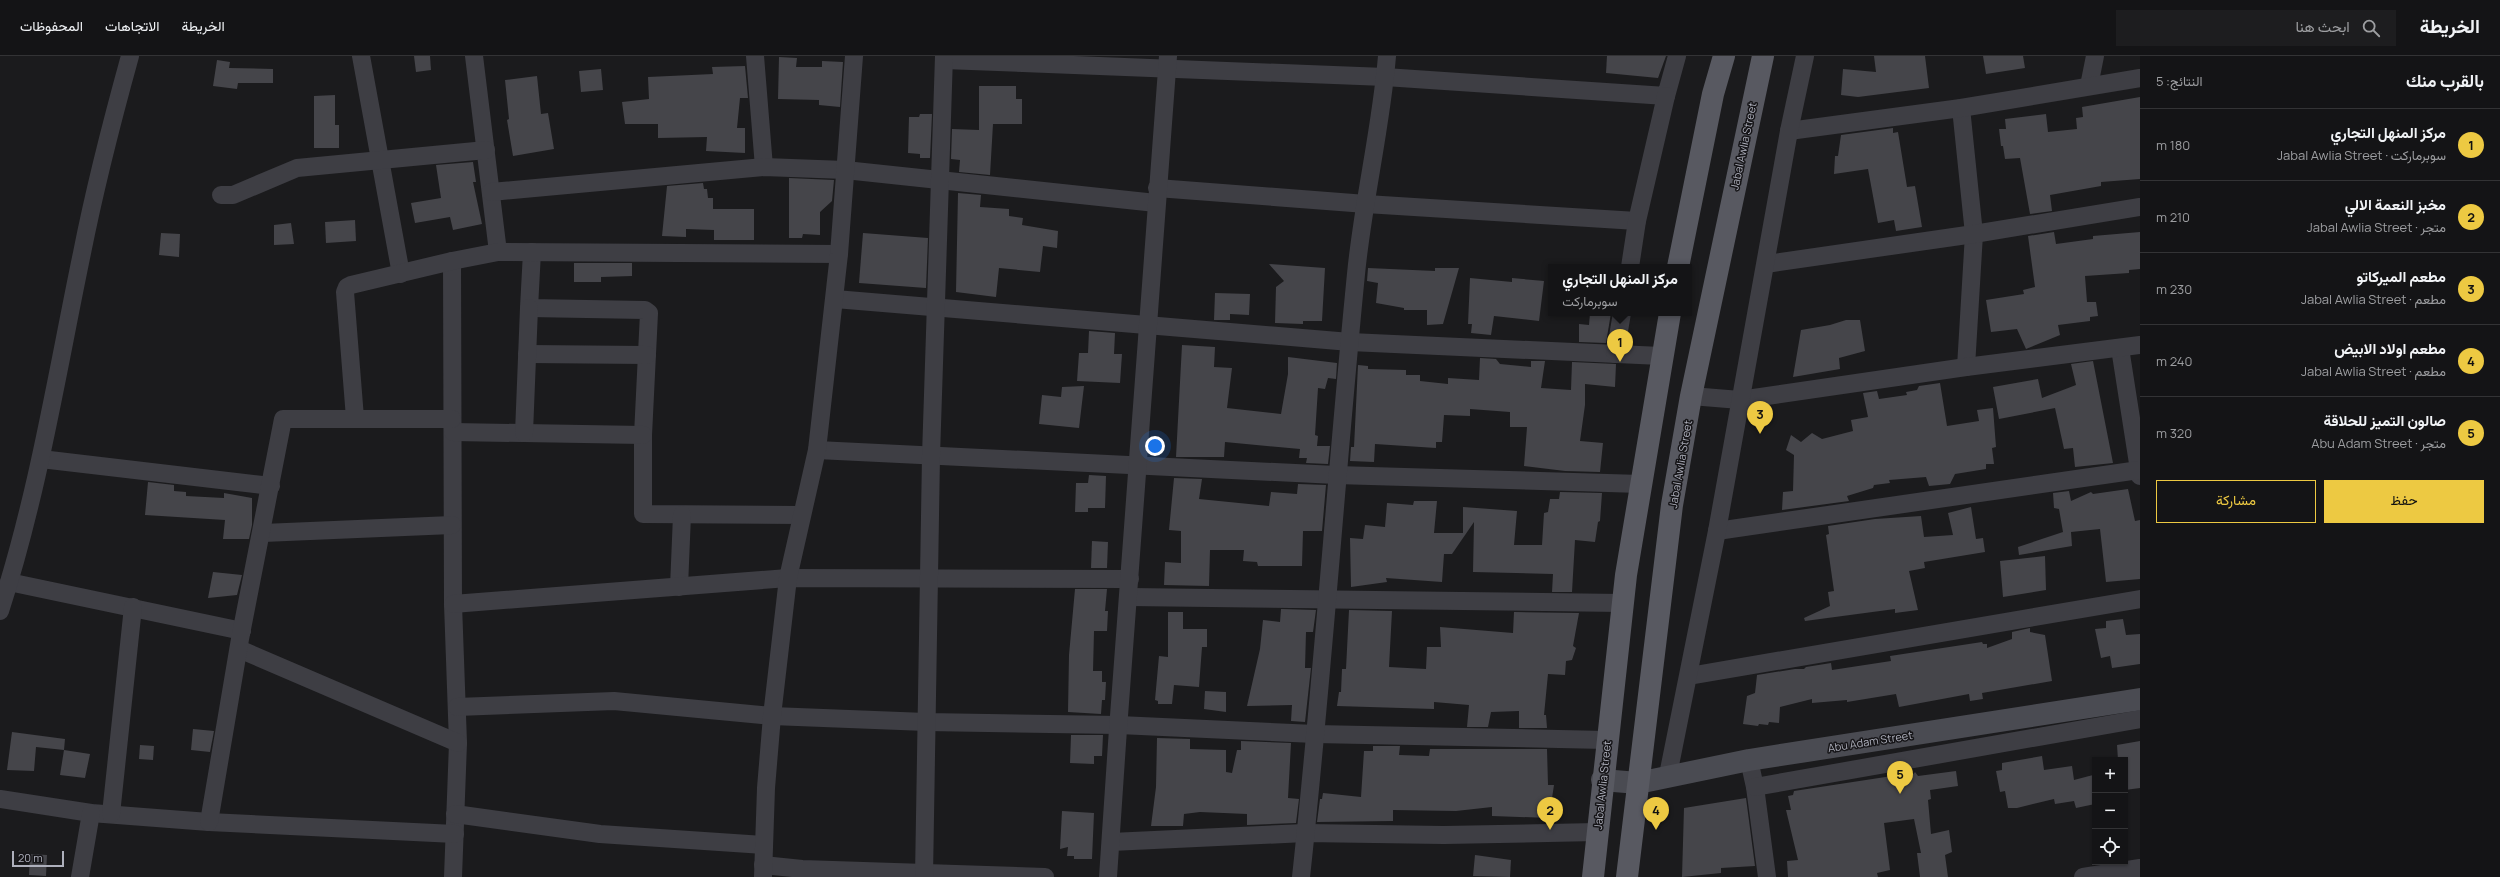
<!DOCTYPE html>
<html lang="ar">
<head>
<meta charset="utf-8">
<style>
	body { margin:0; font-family:Manrope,Vazirmatn,sans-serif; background:#1d1d1f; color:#f1f3f6; direction:rtl }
	.controls { position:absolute; right:12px; bottom:12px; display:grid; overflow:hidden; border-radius:0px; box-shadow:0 1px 3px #0004 }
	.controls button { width:36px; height:36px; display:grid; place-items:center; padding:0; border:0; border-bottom:1px solid #333335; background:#141416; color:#f1f3f6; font:20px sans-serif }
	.scale { position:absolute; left:12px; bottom:10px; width:52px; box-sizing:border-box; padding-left:4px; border:2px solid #aeb0bc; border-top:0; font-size:11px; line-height:14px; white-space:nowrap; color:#aeb0bc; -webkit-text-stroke:3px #161518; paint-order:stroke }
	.you { position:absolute; left:1155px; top:390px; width:14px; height:14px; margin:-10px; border:3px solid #fff; border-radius:50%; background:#1a73e8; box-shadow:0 0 0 6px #1a73e833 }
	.badge { display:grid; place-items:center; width:26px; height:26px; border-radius:50%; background:#edc942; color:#111; font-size:13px; font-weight:700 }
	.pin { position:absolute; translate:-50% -33px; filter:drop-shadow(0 1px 2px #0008) }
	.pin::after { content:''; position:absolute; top:21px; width:14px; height:12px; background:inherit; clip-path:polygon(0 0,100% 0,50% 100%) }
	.popup { position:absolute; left:1548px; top:208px; width:144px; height:52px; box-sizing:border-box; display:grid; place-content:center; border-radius:0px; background:#141416; filter:drop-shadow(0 1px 3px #0005); font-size:13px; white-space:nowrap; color:#9d9ea1 }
	.popup b { font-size:15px; color:#f1f3f6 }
	.popup::after { content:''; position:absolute; left:50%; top:100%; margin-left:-8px; border:8px solid transparent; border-top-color:#141416 }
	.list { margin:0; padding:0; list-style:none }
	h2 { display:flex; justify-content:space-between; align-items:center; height:52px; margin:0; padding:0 16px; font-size:17px }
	h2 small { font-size:13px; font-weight:400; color:#9d9ea1 }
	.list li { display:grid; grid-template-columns:26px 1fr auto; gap:12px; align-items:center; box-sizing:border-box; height:72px; padding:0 16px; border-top:1px solid #333335 }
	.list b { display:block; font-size:15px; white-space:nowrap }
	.list p { margin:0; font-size:13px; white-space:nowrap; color:#9d9ea1 }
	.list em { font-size:13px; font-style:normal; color:#9d9ea1 }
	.actions { display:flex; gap:8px; padding:12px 16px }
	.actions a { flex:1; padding:9px 0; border:1px solid #edc942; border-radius:0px; text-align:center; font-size:14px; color:#edc942 }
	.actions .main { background:#edc942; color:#111 }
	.icon { flex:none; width:22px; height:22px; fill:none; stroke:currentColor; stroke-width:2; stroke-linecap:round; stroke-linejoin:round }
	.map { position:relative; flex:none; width:2140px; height:821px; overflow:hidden; direction:ltr }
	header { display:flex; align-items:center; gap:24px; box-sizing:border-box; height:56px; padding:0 20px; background:#141416; border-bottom:1px solid #333335 }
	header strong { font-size:19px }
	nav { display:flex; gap:22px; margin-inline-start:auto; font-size:14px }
	.search { width:280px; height:36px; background:#1d1d1f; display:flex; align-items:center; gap:10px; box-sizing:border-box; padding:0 14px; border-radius:0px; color:#9d9ea1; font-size:15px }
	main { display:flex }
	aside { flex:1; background:#141416 }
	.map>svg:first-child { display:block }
	.building { fill:#45454a }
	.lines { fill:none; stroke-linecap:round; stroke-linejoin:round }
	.street { stroke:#3e3e44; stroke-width:18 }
	.secondary { stroke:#4a4b52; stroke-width:22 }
	.primary { stroke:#585961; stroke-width:22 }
	.labels { text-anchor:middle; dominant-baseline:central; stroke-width:3; stroke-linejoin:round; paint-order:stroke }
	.street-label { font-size:11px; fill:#aeb0bc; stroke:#161518 }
</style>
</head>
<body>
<header>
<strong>الخريطة</strong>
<div class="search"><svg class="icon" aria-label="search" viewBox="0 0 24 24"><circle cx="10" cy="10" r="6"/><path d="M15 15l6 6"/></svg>ابحث هنا</div>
<nav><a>الخريطة</a><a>الاتجاهات</a><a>المحفوظات</a></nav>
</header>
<main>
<aside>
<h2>بالقرب منك<small>النتائج: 5</small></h2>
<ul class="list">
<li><span class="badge">1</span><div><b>مركز المنهل التجاري</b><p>سوبرماركت · Jabal Awlia Street</p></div><em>180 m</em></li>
<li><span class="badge">2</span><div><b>مخبز النعمة الالي</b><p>متجر · Jabal Awlia Street</p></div><em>210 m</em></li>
<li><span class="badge">3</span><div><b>مطعم الميركاتو</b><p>مطعم · Jabal Awlia Street</p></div><em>230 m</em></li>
<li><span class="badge">4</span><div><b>مطعم اولاد الابيض</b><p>مطعم · Jabal Awlia Street</p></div><em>240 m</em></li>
<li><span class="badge">5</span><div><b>صالون التميز للحلاقة</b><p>متجر · Abu Adam Street</p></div><em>320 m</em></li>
</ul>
<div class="actions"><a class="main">حفظ</a><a>مشاركة</a></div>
</aside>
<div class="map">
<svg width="2140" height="821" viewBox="0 0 2140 821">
	<rect width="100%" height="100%" fill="#1b1b1d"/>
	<g class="building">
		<polygon points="414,0 430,0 431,14 416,16"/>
		<polygon points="1607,0 1666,0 1658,22 1606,17"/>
		<polygon points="1874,0 1925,0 1929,32 1858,41 1841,39 1843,13 1876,16"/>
		<polygon points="1983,0 2023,0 2025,12 1986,18"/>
		<polygon points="779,1 797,2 796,11 822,11 822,5 843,6 840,51 819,49 819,44 778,43"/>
		<polygon points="217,4 230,6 229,12 273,13 273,27 238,27 237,33 213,30"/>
		<polygon points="745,10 748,42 740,42 737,72 745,72 745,97 706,95 707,81 658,82 658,68 625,68 622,46 649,43 648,21 713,18 712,11"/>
		<polygon points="601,13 603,34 581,36 579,15"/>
		<polygon points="537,20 541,58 548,57 554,93 513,100 507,64 509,63 505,24"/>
		<polygon points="979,30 1016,30 1016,43 1022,43 1022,68 993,68 990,119 959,116 960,104 951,103 952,73 979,74"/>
		<polygon points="335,39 335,69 339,69 339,92 314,92 314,40"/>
		<polygon points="2140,41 2140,123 2101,126 2101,130 2050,139 2052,155 2030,158 2020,102 2005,103 2003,90 2001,90 1999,73 2006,73 2005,63 2046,58 2048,76 2077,73 2076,62 2083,61 2082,51"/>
		<polygon points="920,58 932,58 930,102 920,102 920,98 908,97 909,61 919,61"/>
		<polygon points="1893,72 1893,77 1898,76 1907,131 1915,130 1922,171 1896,175 1894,164 1878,167 1868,113 1834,118 1835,100 1838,100 1841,79"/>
		<polygon points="473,106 476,126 473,126 482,168 453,174 450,161 415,167 411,147 441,142 436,109"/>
		<polygon points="789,122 834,124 832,145 820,156 820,179 803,178 802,182 789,182"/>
		<polygon points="703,127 704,133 707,133 708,142 713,142 713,153 754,153 754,184 714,184 714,174 686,173 686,181 662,180 667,130"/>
		<polygon points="958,137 981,139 980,151 1009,153 1009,160 1023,162 1022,169 1058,175 1057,192 1043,190 1040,216 999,212 996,241 956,236"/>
		<polygon points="355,164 356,185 326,187 325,166"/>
		<polygon points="291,167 294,188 274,189 274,169"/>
		<polygon points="2054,176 2056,188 2093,183 2093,180 2140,176 2140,213 2129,214 2129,217 2085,220 2087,246 2096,246 2098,260 2090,261 2090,265 2058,269 2060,279 2026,293 2017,273 1991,276 1986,244 2024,238 2023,234 2035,231 2028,180"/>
		<polygon points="161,177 180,178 179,201 159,199"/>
		<polygon points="863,177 928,182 926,232 859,227"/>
		<polygon points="574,207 632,207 632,220 601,221 601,226 574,226"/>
		<polygon points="1269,208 1325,212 1322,265 1303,265 1303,268 1275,267 1276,231 1284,225"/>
		<polygon points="1368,212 1435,215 1435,212 1459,212 1443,268 1427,269 1427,254 1404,254 1404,252 1376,247 1378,227 1367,225"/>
		<polygon points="1470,222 1512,226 1512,222 1544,225 1539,265 1494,260 1491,279 1471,277 1472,268 1468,268"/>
		<polygon points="1215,237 1250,238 1249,259 1230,258 1230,264 1214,264"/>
		<polygon points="1590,257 1611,257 1606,287 1579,286 1579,268 1589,269"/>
		<polygon points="1846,264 1860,264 1865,295 1839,302 1840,313 1793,321 1801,274 1830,269"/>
		<polygon points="1089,275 1115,277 1114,298 1122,298 1120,327 1077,325 1079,297 1088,297"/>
		<polygon points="1182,289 1215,291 1214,311 1232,312 1227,352 1281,358 1288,318 1288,301 1337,307 1336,323 1328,322 1325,333 1318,332 1315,379 1318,380 1317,390 1330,390 1328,408 1306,407 1307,402 1299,402 1300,393 1225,386 1224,401 1176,401"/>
		<polygon points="1480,302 1496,303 1500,308 1531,311 1531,305 1545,305 1541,332 1571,334 1572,306 1616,308 1615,331 1585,328 1585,349 1580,385 1603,387 1600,416 1565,415 1524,410 1527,371 1510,371 1510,356 1470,353 1470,360 1444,359 1442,386 1436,386 1436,392 1375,388 1374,406 1350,405 1351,391 1354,391 1358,309 1368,310 1368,313 1406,314 1406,319 1420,319 1420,325 1448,328 1448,322 1479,324"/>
		<polygon points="2093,305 2113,407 2075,411 2073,392 2064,393 2055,352 1999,363 1993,331 2038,323 2042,342 2076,329 2071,308"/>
		<polygon points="1940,327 1947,370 1979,365 1977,354 1993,352 1996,391 1992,392 1994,408 1986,408 1986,413 1955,418 1950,428 1929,430 1926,421 1889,424 1890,427 1874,429 1873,432 1847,440 1849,445 1782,454 1783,436 1793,435 1794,399 1786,394 1791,379 1801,386 1812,377 1822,383 1853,375 1851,364 1868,361 1863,337 1877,335 1879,343 1907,339 1906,336 1917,334 1919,330"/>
		<polygon points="1084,330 1079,372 1039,368 1042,339 1061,341 1062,331"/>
		<polygon points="1089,419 1106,420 1105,452 1088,452 1088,456 1075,456 1076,427 1088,427"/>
		<polygon points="1174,422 1202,423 1199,443 1269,450 1271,436 1297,438 1298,428 1326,429 1322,475 1303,475 1302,510 1258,510 1257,506 1243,505 1244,494 1210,494 1209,530 1164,529 1165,506 1181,507 1181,475 1169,474"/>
		<polygon points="148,426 174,429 174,435 186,436 186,440 224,442 224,437 252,442 252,469 249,483 223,483 225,464 145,459"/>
		<polygon points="2128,433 2135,465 2140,464 2140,523 2106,526 2100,473 2071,476 2072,490 2019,499 2018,491 2063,476 2059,453 2054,452 2053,437 2069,435 2071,445 2091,436 2093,438"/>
		<polygon points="1560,436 1602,437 1600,465 1598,466 1595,486 1575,484 1572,536 1552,536 1553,518 1473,516 1474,466 1452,498 1444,498 1442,526 1386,522 1387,526 1351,531 1350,482 1363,483 1365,469 1385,471 1387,447 1413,449 1414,445 1437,445 1434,477 1463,477 1463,451 1517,455 1514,489 1542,489 1544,457 1548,456 1550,443 1559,443"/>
		<polygon points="1971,451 1976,483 1983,482 1985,496 1924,506 1925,512 1909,515 1918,554 1895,557 1895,553 1805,565 1804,562 1830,550 1828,536 1834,535 1826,479 1829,478 1828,470 1875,463 1921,460 1924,481 1953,479 1948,457"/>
		<polygon points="1092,485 1108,486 1107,512 1091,512"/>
		<polygon points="2045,500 2046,534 2003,541 2000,505"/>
		<polygon points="213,516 242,519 237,539 208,542"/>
		<polygon points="1075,533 1107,533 1105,555 1108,555 1107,575 1094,575 1093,615 1102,615 1102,626 1106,626 1105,644 1102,644 1101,658 1068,656 1069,599"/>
		<polygon points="1281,553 1316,554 1313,576 1306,576 1305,612 1311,612 1305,666 1291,665 1292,649 1247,650 1260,593 1263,564 1280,566"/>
		<polygon points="1349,554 1392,555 1389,611 1426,613 1427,591 1441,591 1440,571 1513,577 1514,556 1579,557 1573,590 1576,592 1572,604 1566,605 1565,619 1548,618 1544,659 1546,659 1547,672 1519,672 1519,655 1491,656 1488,671 1467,671 1469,649 1434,646 1434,653 1337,650 1339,636 1341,636 1342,613 1346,613"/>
		<polygon points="1168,556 1183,556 1183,573 1207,573 1207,591 1202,591 1199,631 1174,629 1172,648 1158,648 1158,645 1155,644 1159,600 1168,601"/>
		<polygon points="2123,563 2126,579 2140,578 2140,608 2112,612 2110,600 2101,602 2095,573 2106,572 2106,565"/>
		<polygon points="2030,572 2030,576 2045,579 2052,625 1982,637 1983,643 1970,645 1969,638 1899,651 1896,638 1847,646 1847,644 1812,647 1812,643 1780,651 1779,667 1769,666 1768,669 1759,668 1758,670 1743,668 1747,640 1755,637 1757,619 1795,613 1804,613 1806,611 1831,607 1832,614 1891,605 1890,600 1982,586 1983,588 1987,588 1987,592 2012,583 2012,576"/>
		<polygon points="1205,635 1226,636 1226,656 1204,653"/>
		<polygon points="193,673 214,675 210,696 191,694"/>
		<polygon points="12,676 65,683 64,694 36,691 34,715 7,714"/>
		<polygon points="1071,679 1103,679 1102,700 1094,700 1094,708 1070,707"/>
		<polygon points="1157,682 1190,683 1190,693 1226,694 1226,716 1232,717 1237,694 1241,694 1241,685 1291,687 1288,742 1299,743 1296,767 1247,769 1247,758 1200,756 1184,758 1183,770 1151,770 1156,731"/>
		<polygon points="2140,685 2140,732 2125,734 2125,704 2118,704 2117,689"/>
		<polygon points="140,689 154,690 153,704 139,703"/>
		<polygon points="1373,690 1400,690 1399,699 1429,700 1430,693 1547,693 1548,729 1554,729 1549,762 1492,760 1492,751 1456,755 1393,754 1393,765 1317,766 1320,743 1322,743 1323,737 1361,741 1364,695 1373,695"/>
		<polygon points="64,694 90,698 85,722 60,719"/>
		<polygon points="2042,700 2044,714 2072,710 2074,724 2093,719 2095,748 2076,752 2074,745 2055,748 2054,743 2017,752 2008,752 2005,735 2000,736 1996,715 2002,714 2002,707"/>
		<polygon points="1956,715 1958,730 1930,734 1931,743 1928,744 1931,778 1949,774 1952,796 1945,799 1948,821 1920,821 1917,797 1921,797 1914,763 1884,767 1890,814 1877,817 1878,821 1788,821 1787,805 1798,804 1786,754 1791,754 1788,740 1793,739 1794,735 1892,720 1893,722 1911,721 1915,716 1918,720"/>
		<polygon points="1746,742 1755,810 1721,812 1721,817 1682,821 1684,752"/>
		<polygon points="1062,755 1094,757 1092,803 1074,803 1074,800 1067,800 1068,791 1060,793"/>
		<polygon points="30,798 47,799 46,820 29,819"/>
		<polygon points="1475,799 1511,804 1510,821 1473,820"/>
	</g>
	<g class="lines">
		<g class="street">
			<polyline points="361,0 401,218"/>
			<polyline points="474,0 498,196"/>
			<polyline points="755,0 764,111"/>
			<polyline points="944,4 1385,21 1666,40 1677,0"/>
			<polyline points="2089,30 2095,0"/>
			<polyline points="1961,52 1974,178 1966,311"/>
			<polyline points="1789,75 1961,52 2140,22"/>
			<polyline points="1157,132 1366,148 1637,165"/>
			<polyline points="491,136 764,111 845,114 1156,147"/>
			<polyline points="221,139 233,139 297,112 486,94"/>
			<polyline points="532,196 529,252 645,254 649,257 643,379 643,458 801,459"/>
			<polyline points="452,205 453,548 458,687 453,821"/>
			<polyline points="1766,208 1974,178 2140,151"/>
			<polyline points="1630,211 1637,165 1666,40"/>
			<polyline points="835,243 1350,286 1661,300"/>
			<polyline points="2120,292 2140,420"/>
			<polyline points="527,298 647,299"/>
			<polyline points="1615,298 1622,257"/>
			<polyline points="1691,340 1740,344 1966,311 2140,289"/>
			<polyline points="355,362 345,236 347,231 351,229 452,205 498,196 839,198"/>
			<polyline points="453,376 643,379"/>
			<polyline points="524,377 529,252"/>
			<polyline points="817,394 1336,419 1641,428"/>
			<polyline points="41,403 271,430"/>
			<polyline points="1717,475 2139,414"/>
			<polyline points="263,477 452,469"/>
			<polyline points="9,526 242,575"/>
			<polyline points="679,531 682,459"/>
			<polyline points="1129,541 1622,547"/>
			<polyline points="453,548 788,522 1130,523"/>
			<path d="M0,555C38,438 57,317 82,197C95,131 112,65 130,0"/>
			<polyline points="239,593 458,687"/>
			<polyline points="1689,620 2140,543"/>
			<polyline points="457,651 614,645 772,660 926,666 1119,669 1315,678 1606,684"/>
			<polyline points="1749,704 1755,731 1767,821"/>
			<polyline points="1668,719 1717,475 1789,75 1805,0"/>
			<polyline points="1755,731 2140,663"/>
			<polyline points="0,743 91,757 209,766 455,778"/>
			<polyline points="111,758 133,551"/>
			<polyline points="455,758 600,778 764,789"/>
			<polyline points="209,766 240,583 283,363 452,363"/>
			<polyline points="1111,786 1305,777 1444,779 1597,776"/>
			<polyline points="763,809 802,813 1045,821"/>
			<polyline points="80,821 91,757"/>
			<polyline points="763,821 766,732 772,660 788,522 817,394 839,198 854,0"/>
			<polyline points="924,821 931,400 944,0"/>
			<path d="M1108,821C1126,547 1147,273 1168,0"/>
			<path d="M1301,821C1323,620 1336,419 1356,218C1363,145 1381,73 1387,0"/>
			<polyline points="2083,821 2140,812"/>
		</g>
		<polyline class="secondary" points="1602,724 1638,727 1749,704 2140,643"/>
		<g class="primary">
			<polyline points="1678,211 1713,38 1724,0"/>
			<polyline points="1593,821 1626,519 1670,257"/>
			<polyline points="1627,821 1672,449 1691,340 1763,0"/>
		</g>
	</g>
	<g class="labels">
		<g class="street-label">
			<text transform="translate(1743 90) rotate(-78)">Jabal Awlia Street</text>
			<text transform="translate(1680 408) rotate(-80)">Jabal Awlia Street</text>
			<text transform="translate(1870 685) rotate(-9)">Abu Adam Street</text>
			<text transform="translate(1602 729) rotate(-84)">Jabal Awlia Street</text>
		</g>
	</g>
</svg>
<div class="controls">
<button>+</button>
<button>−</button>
<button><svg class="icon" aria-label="locate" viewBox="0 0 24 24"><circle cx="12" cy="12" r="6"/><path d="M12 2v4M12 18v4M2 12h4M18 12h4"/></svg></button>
</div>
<div class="scale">20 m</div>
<div class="you"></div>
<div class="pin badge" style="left:1620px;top:306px">1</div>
<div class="popup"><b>مركز المنهل التجاري</b>سوبرماركت</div>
<div class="pin badge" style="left:1550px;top:774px">2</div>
<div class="pin badge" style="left:1760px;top:378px">3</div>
<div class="pin badge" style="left:1656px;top:774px">4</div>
<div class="pin badge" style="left:1900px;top:738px">5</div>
</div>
</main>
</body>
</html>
